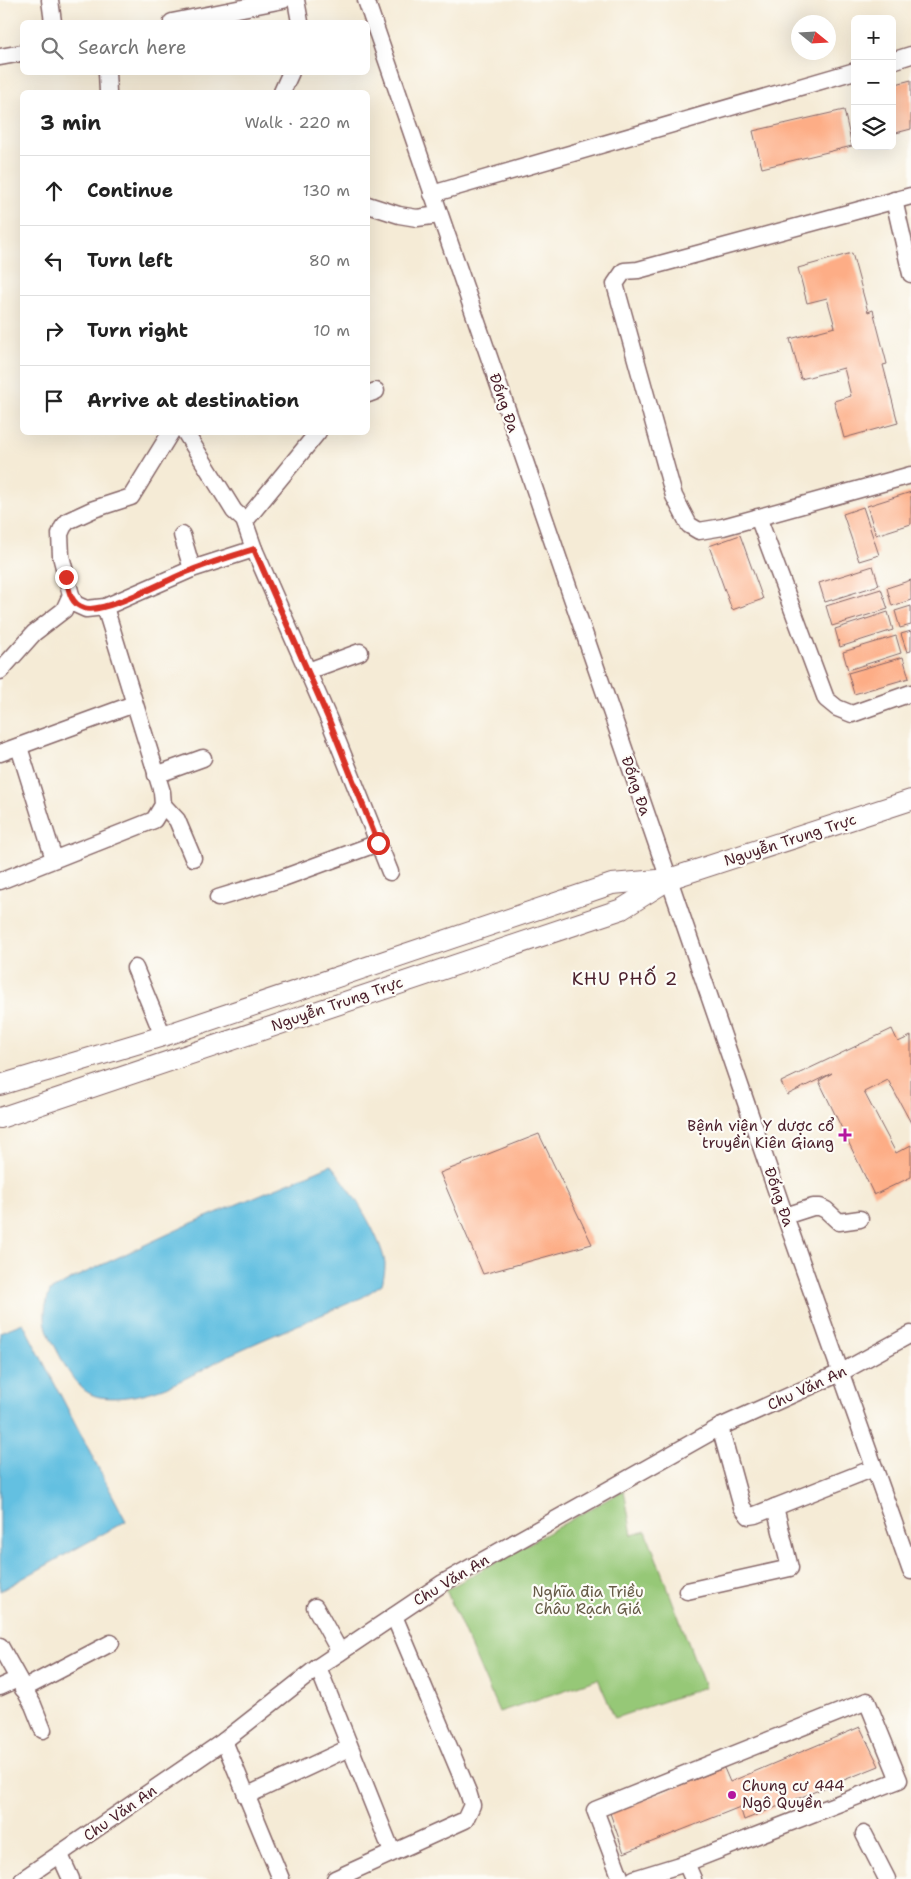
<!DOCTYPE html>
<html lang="en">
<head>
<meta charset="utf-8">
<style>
	body { margin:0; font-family:"Shantell Sans",sans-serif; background:#f6f6f6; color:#222 }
	.controls { position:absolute; right:15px; top:15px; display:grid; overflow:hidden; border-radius:8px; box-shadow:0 5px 20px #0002 }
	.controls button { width:45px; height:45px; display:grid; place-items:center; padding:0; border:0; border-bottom:1px solid #e0e0e0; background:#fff; color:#222; font:25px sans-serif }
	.compass { position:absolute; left:791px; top:15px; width:45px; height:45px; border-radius:50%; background:#fff; box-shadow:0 5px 20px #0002; rotate:108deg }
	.stop { position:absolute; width:15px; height:15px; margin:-11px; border:4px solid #d93025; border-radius:50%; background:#fff }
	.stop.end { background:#d93025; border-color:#fff; box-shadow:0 1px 5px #0008 }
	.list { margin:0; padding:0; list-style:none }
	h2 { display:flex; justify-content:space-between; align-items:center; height:65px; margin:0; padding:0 20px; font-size:21px }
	h2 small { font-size:16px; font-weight:400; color:#767676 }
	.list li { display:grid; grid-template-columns:32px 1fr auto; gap:15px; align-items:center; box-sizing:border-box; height:70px; padding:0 20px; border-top:1px solid #e0e0e0 }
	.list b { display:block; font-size:19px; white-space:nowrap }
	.list em { font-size:16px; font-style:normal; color:#767676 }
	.icon { flex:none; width:28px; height:28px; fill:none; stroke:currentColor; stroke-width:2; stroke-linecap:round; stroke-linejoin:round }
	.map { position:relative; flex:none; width:911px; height:1879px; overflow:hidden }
	.search { position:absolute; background:#fff; box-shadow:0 5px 20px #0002; left:20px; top:20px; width:350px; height:55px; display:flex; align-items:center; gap:12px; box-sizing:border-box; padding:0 18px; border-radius:8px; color:#767676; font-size:19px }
	.panel { position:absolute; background:#fff; box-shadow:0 5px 20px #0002; left:20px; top:90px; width:350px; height:345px; border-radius:8px }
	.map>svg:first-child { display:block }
	.green { fill:#96c877; stroke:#707451 }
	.water { fill:#64c0e1; stroke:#577086 }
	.building { fill:#fdad86 }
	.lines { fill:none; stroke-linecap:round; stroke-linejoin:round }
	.minor-casing { stroke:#866667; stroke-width:19 }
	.major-casing { stroke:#866667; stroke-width:22 }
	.minor { stroke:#fff; stroke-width:16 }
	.major { stroke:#fff; stroke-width:20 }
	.route { stroke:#d93025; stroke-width:6 }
	.poi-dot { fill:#b5179e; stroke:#fdfcf7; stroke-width:2 }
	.labels { text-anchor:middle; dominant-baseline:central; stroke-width:4.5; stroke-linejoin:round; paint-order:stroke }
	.street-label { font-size:15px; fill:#4a1f2b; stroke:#fdfcf7 }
	.poi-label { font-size:15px; fill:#4a1f2b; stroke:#fdfcf7; text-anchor:end }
	.park-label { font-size:15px; fill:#655a46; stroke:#fdfcf7 }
	.quarter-label { font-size:18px; letter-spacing:1px; fill:#4a1f2b; stroke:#fdfcf7 }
</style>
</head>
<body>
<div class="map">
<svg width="911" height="1879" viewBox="0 0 911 1879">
	<rect width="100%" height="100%" fill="#fdfcf7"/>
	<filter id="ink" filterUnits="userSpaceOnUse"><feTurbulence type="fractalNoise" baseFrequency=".02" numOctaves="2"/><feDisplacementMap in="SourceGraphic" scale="10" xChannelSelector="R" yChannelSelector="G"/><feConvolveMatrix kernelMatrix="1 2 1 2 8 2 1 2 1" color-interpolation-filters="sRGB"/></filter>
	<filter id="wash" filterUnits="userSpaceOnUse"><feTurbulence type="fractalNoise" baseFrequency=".0096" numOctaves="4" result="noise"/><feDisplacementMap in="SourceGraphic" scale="20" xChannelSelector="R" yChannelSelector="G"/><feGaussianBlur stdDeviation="1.12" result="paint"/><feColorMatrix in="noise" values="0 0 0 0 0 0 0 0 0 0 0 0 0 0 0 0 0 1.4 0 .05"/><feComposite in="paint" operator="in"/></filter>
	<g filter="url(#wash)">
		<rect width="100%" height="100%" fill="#f5ebd6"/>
		<polygon class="green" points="624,1490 632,1535 646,1531 705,1687 615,1718 598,1679 499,1712 446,1590"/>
		<g class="water">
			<path d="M331,1165C349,1186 382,1238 385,1264C385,1271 384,1277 382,1284L363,1297C318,1317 272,1335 227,1356C213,1363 199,1373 184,1379C160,1391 127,1401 100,1397C81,1394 69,1374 61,1358C47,1331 39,1321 50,1291L76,1277L192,1223Z"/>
			<polygon points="23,1323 126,1521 0,1591 0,1332"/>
		</g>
		<g id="blocks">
			<g class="building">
				<polygon points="911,80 911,129 892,134 892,85"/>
				<polygon points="844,110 852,146 762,168 753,131"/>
				<polygon points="852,253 868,312 873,310 887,364 883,365 898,423 844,438 834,401 851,396 844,368 801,379 790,339 835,327 827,298 807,303 798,268"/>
				<polygon points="911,492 911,524 876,535 867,506"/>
				<polygon points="863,507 879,555 859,561 843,514"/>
				<polygon points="740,535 763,599 732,610 709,546"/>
				<polygon points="873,566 879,585 825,602 819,583"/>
				<polygon points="911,580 911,600 892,606 887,588"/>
				<polygon points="881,589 888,609 832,626 826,606"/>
				<polygon points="911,606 911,625 900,628 895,611"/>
				<polygon points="888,612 893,630 840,647 835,629"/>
				<polygon points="911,631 911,651 907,652 901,634"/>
				<polygon points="896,636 901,653 848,670 843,652"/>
				<polygon points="903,657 909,678 854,694 848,673"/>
				<polygon points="892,1029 898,1042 911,1036 911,1123 888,1080 864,1092 896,1153 911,1145 911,1177 874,1195 819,1081 832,1073 787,1095 781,1082"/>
				<polygon points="539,1134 592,1244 483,1274 440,1173"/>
				<polygon points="860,1727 879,1766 744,1820 740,1807 624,1853 610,1813 724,1768 730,1782"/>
			</g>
		</g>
	</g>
	<g filter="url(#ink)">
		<use href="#blocks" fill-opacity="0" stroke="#866667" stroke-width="1"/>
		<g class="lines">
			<defs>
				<g id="minor">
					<polyline points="50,0 53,22"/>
					<polyline points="296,0 300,22"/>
					<polyline points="366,0 785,1216 911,1571"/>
					<polyline points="172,22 283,0"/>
					<polyline points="0,57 22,53"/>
					<polyline points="892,61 911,55"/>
					<polyline points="107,72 108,92"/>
					<polyline points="282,92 291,72"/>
					<polyline points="432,194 855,71"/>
					<polyline points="911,196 638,270 624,271 615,284 674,496 689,525 699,531 723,527 911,475"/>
					<polyline points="894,200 911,274"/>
					<polyline points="368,205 399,215 417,218 439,215"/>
					<polyline points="368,394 376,391"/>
					<polyline points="185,432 234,511 245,521"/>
					<polyline points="318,432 246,520 245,523 254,549 329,720 390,872"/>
					<polyline points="758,517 826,699 837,708 852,714 911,693"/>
					<polyline points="182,535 192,569"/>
					<polyline points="71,595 75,604 86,609 105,607 192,569 254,549"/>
					<polyline points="0,671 34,633 64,610 71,595 61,556 60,534 63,527 68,521 94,509 131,497 171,432"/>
					<polyline points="308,671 360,652"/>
					<polyline points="19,747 54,859"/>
					<polyline points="0,753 134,704"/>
					<polyline points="156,775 203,758"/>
					<polyline points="163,805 177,820 193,858"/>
					<polyline points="0,881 154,820 163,805 162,792 105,607"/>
					<polyline points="218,898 280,879 378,843"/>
					<polyline points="135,968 163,1036"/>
					<polyline points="785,1216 813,1207 820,1207 826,1210 839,1222 860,1219"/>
					<polyline points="720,1427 742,1507 749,1516 755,1515 874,1468"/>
					<polyline points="687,1591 790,1568 775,1507"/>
					<polyline points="315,1607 340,1652"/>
					<polyline points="0,1646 33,1705 43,1730"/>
					<polyline points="318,1667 392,1852"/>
					<polyline points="0,1687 18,1679"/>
					<polyline points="23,1689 111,1643"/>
					<polyline points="224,1741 281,1879"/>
					<polyline points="246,1796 349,1748"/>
					<polyline points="864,1834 887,1879"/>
					<polyline points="60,1855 71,1879"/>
					<polyline points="686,1863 693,1879"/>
					<polyline points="23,1879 224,1741 318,1667 443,1583 720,1427 840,1373 911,1334"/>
					<polyline points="335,1879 465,1820 472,1805 468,1792 394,1616"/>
					<polyline points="621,1879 595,1810 867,1701 899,1780 686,1863 634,1879"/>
				</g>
				<g id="major">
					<polyline points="0,1085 163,1036 612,884 669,879 911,800"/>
					<polyline points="0,1118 622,909 665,882"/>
				</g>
			</defs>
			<use href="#minor" class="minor-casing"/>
			<use href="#major" class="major-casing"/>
			<use href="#minor" class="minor"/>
			<use href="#major" class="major"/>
		</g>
	</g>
	<g class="lines" filter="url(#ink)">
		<path class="route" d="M66,577C69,590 70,604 84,608C104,615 170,578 192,570C212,562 233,556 254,549L329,720L378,843"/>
	</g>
	<g class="poi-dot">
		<path d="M842.5 1127.5h5v5h5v5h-5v5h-5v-5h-5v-5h5z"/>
		<circle cx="732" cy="1795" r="5"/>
	</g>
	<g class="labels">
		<g class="street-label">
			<text transform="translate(504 403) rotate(71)">Đống Đa</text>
			<text transform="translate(636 786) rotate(71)">Đống Đa</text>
			<text transform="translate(790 840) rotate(-18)">Nguyễn Trung Trực</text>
			<text transform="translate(337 1004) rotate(-19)">Nguyễn Trung Trực</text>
			<text transform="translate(779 1197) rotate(71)">Đống Đa</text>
			<text transform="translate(807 1388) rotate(-25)">Chu Văn An</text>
			<text transform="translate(451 1580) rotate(-31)">Chu Văn An</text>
			<text transform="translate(120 1813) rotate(-35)">Chu Văn An</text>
		</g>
		<g class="poi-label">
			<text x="834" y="1126">Bệnh viện Y dược cổ<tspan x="834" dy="17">truyền Kiên Giang</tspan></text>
			<text x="742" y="1786" text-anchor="start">Chung cư 444<tspan x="742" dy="17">Ngô Quyền</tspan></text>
		</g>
		<g class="park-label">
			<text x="588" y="1592">Nghĩa địa Triều<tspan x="588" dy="17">Châu Rạch Giá</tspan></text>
		</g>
		<g class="quarter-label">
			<text x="625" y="979">KHU PHỐ 2</text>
		</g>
	</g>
</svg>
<div class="controls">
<button>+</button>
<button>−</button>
<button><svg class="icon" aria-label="layers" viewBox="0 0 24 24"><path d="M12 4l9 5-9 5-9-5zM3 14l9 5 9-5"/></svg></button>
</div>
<svg class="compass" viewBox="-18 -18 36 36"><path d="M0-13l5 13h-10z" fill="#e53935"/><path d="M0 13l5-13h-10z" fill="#767676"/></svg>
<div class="stop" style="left:378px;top:843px"></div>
<div class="stop end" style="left:66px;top:577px"></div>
<div class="search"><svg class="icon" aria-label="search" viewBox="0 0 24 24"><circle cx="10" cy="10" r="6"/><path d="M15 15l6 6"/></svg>Search here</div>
<section class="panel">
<h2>3 min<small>Walk · 220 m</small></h2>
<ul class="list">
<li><svg class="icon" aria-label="ahead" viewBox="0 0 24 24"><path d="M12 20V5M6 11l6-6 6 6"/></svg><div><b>Continue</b></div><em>130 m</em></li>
<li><svg class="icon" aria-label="left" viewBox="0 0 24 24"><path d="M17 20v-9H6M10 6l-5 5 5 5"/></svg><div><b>Turn left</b></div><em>80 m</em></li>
<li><svg class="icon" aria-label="right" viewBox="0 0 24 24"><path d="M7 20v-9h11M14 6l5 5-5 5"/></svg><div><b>Turn right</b></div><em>10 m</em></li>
<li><svg class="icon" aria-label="arrive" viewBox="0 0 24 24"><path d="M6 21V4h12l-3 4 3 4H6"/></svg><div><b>Arrive at destination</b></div></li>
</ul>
</section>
</div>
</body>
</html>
